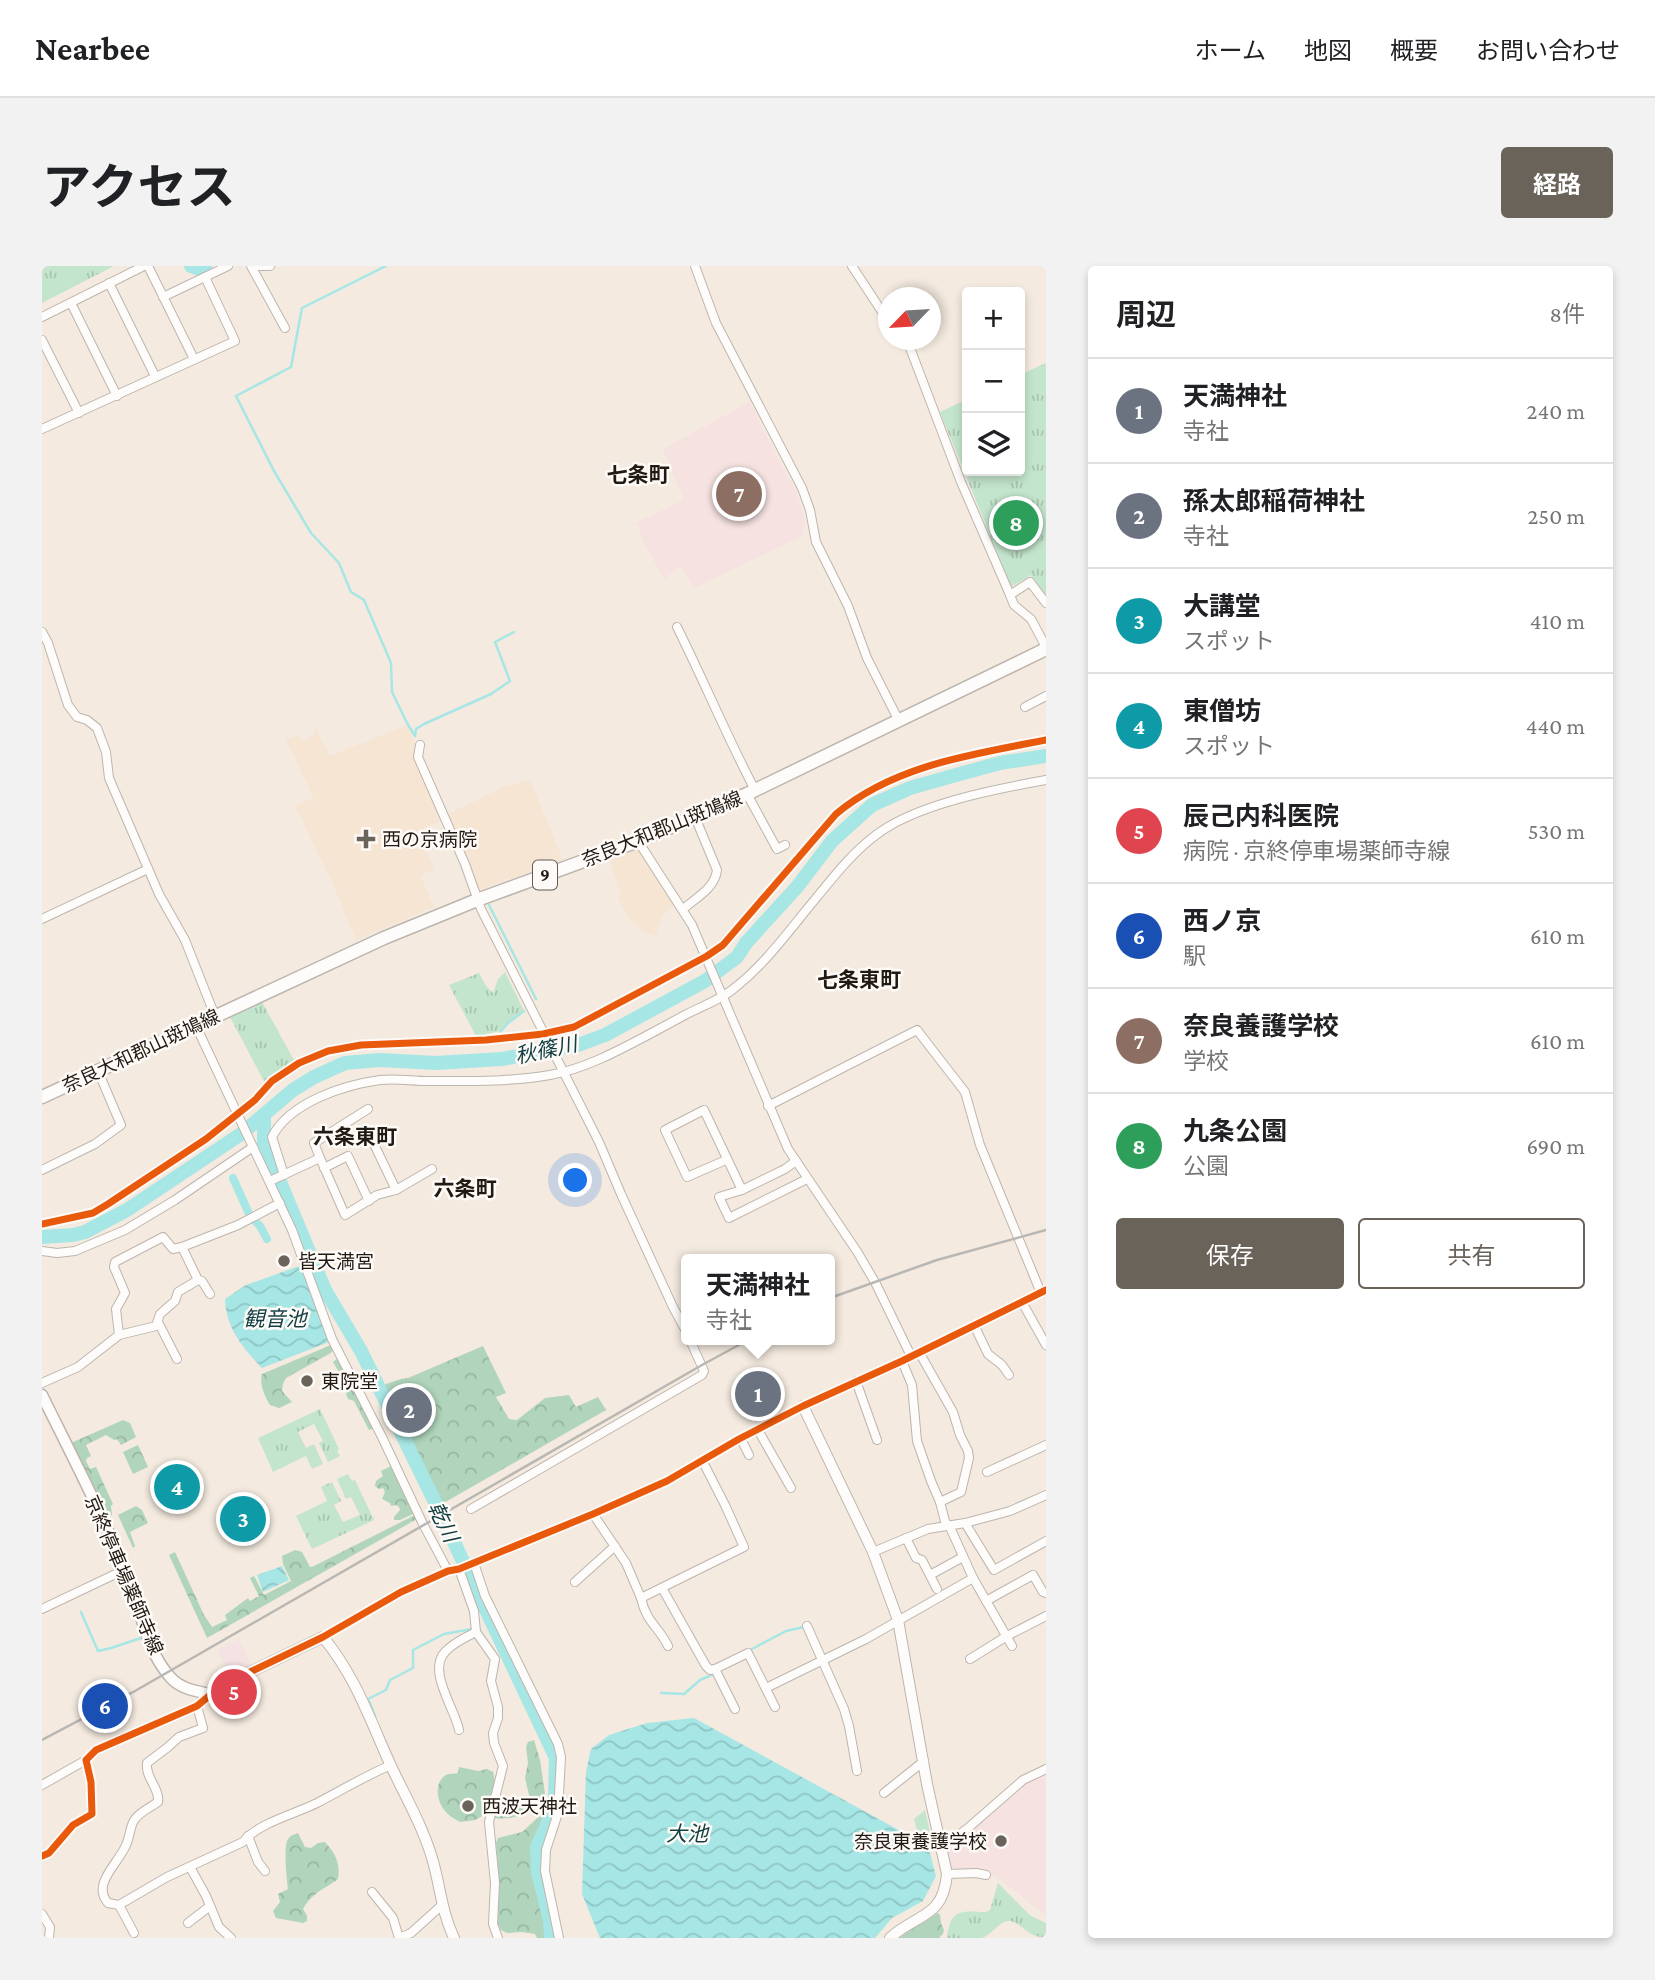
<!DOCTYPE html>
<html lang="ja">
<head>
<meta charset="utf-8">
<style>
	body { margin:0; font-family:"Crimson Pro","Noto Sans JP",serif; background:#f2f2f2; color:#202124 }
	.controls { position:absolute; right:21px; top:21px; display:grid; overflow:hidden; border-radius:7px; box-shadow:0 4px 10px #0003 }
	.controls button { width:63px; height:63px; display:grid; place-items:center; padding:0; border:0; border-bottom:2px solid #e0e0e0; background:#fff; color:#202124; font:35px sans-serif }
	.compass { position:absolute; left:836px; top:21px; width:63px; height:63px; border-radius:50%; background:#fff; box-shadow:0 4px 10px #0003; rotate:245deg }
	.you { position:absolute; left:534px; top:915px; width:24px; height:24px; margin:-18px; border:5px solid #fff; border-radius:50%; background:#1a73e8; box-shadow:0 0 0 10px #1a73e833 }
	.badge { display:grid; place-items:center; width:46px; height:46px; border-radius:50%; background:#6a635a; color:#fff; font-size:23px; font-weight:700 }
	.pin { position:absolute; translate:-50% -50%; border:4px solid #fff; box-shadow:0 2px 7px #0006 }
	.popup { position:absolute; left:639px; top:988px; width:154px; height:91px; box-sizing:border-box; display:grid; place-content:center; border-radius:7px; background:#fff; filter:drop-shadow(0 2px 5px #0005); font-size:23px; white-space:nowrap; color:#757577 }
	.popup b { font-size:26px; color:#202124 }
	.popup::after { content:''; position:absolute; left:50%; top:100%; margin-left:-14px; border:14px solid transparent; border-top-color:#fff }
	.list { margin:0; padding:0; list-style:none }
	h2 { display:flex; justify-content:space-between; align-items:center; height:91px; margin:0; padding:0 28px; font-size:30px }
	h2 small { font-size:23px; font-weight:400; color:#757577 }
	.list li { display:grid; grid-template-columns:46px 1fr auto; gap:21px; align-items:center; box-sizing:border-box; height:105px; padding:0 28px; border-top:2px solid #e0e0e0 }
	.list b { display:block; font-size:26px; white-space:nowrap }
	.list p { margin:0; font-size:23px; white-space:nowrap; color:#757577 }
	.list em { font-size:23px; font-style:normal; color:#757577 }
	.actions { display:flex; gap:14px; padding:21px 28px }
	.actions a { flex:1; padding:16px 0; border:2px solid #6a635a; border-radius:7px; text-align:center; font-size:24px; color:#6a635a }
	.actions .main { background:#6a635a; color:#fff }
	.icon { flex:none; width:38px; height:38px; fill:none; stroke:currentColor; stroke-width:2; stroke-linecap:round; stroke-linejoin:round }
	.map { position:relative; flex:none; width:1004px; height:1672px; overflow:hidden; border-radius:7px }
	header { display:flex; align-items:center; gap:42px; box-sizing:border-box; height:98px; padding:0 35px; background:#fff; border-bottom:2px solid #e0e0e0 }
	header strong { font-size:33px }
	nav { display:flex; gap:38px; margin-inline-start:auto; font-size:24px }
	.intro { display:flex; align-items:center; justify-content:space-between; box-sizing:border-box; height:168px; padding:0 42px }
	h1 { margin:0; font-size:49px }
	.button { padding:18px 32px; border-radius:7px; background:#6a635a; color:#fff; font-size:24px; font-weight:700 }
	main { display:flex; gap:42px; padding:0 42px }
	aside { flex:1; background:#fff; border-radius:7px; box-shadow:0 4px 10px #0003 }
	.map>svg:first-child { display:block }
	.built { fill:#f6e5d2 }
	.industrial { fill:#f5e2e3 }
	.education { fill:#f5e2e1 }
	.grass { fill:url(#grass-tufts) }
	.forest { fill:url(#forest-crowns) }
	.water { fill:url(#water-waves) }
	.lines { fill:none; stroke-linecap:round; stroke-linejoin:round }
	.stream { stroke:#a6e6e5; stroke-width:2.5 }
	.canal { stroke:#a6e6e5; stroke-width:8 }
	.river { stroke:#a6e6e5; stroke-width:14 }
	.minor-casing { stroke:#bdb5ad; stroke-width:10 }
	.tertiary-casing { stroke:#bdb5ad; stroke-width:12 }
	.secondary-casing { stroke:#bdb5ad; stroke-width:13 }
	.primary-casing { stroke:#bdb5ad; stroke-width:15 }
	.minor { stroke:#fdfcfa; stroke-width:8 }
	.tertiary { stroke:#fdfcfa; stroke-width:10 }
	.secondary { stroke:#fdfcfa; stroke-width:10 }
	.primary { stroke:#fdfcfa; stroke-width:12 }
	.rail { stroke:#b9b7b4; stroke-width:2.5 }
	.cycleway-casing { stroke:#fefaf7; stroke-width:11 }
	.cycleway { stroke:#e8590c; stroke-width:7 }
	.poi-dot { fill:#6a635a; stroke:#fefaf7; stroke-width:2.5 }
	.labels { text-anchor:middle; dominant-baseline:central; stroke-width:5; stroke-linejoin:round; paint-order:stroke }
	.shield { fill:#fefaf7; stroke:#635d57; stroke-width:2 }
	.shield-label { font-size:18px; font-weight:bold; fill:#201a13 }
	.street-label { font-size:19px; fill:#201a13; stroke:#fefaf7 }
	.poi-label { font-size:19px; fill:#201a13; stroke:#fefaf7; text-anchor:start }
	.neighbourhood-label { font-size:21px; font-weight:bold; fill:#201a13; stroke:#fefaf7 }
	.water-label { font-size:21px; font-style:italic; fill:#113f41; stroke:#fefaf7 }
</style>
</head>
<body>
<header>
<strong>Nearbee</strong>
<nav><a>ホーム</a><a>地図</a><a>概要</a><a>お問い合わせ</a></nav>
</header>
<div class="intro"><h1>アクセス</h1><a class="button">経路</a></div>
<main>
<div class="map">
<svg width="1004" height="1672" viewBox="0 0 1004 1672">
	<defs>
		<pattern id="grass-tufts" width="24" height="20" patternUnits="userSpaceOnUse" patternTransform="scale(1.75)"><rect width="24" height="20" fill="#c4e5cd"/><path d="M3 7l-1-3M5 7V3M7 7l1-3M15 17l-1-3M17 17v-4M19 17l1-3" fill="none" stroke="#a8c4af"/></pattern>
		<pattern id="forest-crowns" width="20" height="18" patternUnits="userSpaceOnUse" patternTransform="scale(1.75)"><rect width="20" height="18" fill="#b0d5bc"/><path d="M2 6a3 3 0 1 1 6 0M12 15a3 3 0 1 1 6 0" fill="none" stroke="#97b6a1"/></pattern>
		<pattern id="water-waves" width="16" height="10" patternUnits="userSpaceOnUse" patternTransform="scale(1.75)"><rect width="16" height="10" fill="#a6e6e5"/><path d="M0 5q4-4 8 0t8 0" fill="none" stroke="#8fc5c4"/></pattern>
	</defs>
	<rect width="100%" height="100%" fill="#f4eadf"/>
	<g class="built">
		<polygon points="365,459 373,478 373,490 379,509 400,554 375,566 392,603 378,610 392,641 314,674 289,613 273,581 253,539 272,532 244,473 256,469 260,476 272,469 273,461 288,490"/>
		<polygon points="488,514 521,594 433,625 402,550 464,520"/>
		<polygon points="600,582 633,635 620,651 613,670 598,663 586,650 576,632 579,626 567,592"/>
	</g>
	<polygon class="industrial" points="197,1373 210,1401 190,1411 175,1384"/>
	<g class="education">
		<polygon points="708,136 737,195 753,222 763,254 760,270 652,322 639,300 622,313 602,276 594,257 642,234 621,183"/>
		<polygon points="1004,1506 1004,1649 953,1610 940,1604 910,1602 905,1582 985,1514"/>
	</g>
	<g class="grass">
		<polygon points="0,0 72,0 0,37"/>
		<polygon points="1004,97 1004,330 989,309 969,321 898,146 925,133 925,205 978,205 978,109"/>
		<polygon points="463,706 482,745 466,757 459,765 434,770 407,719 437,707 444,720 451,727 456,713"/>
		<polygon points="220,736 253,796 223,817 188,751"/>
		<polygon points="278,1143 297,1183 295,1185 298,1190 286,1196 277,1177 281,1175 272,1158 256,1166 264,1182 272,1178 281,1198 270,1203 264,1190 231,1206 216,1172"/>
		<polygon points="306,1208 310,1215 313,1214 332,1254 270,1283 254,1250 285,1235 279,1221 290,1216 299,1235 292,1239 301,1256 318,1249 309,1231 304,1233 295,1213"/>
		<polygon points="883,1544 890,1576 877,1573 872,1553"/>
		<path d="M956,1617L989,1650L1004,1657V1672C985,1671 980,1657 968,1655C957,1654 950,1670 939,1672C929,1672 916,1672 905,1672C908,1642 920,1645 944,1646L948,1644Z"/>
	</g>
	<g class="forest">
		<path d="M289,1079L292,1084L287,1088L244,1112L241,1118L240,1125L250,1136L237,1142L228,1139C223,1131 217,1118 220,1108Z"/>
		<polygon points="441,1080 464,1127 454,1131 467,1153 475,1154 503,1132 527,1129 534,1141 556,1131 564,1144 400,1238 341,1119 359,1113 366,1112"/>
		<polygon points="296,1092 333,1162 327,1164 312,1135 306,1133 304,1128 305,1120 291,1096"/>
		<polygon points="81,1154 88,1157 94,1171 79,1179 75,1173 72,1174 64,1169 44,1179 49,1190 45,1192 44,1195 48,1203 54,1201 71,1238 69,1240 70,1249 64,1251 29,1177"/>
		<polygon points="96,1179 106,1201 91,1208 81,1186"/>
		<polygon points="351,1199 373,1247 358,1254 352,1254 352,1251 358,1244 357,1241 354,1239 349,1240 348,1237 340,1233 343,1226 341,1222 337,1223 333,1220 334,1215 341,1210 339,1205"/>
		<polygon points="94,1240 100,1244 106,1257 88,1266 93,1280 91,1282 76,1249"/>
		<polygon points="373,1249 375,1253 165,1372 127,1289 133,1286 162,1349 170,1361 185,1354 183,1349 206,1332 208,1335 217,1330 208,1312 212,1310 222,1329 249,1315 241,1298 240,1290 253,1284 260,1286 268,1301 272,1300"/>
		<path d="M492,1474L498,1494L504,1535C489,1546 471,1555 452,1552L460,1540L481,1537L488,1533L483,1512L486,1497L484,1481L486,1476Z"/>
		<path d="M417,1501L436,1505L445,1503L451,1506C455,1520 449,1534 444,1548L433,1554L418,1556C413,1553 407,1550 404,1546C395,1537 391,1517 404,1509C408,1507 412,1508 416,1507Z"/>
		<polygon points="501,1547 506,1547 507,1551 494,1581 495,1605 504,1650 501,1656 507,1672 495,1672 493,1668 480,1666 465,1667 459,1664 455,1656 456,1600 454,1577 456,1572 480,1566"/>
		<path d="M256,1567L263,1581L269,1582L276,1577L283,1576C293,1587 299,1598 296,1613C281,1624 271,1626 261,1643L265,1650V1655L261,1657L234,1652L231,1645L238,1636L236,1628L246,1623C245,1613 241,1581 246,1573C249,1569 251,1569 256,1567Z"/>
		<polygon points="896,1647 898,1649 899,1657 902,1664 901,1668 897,1672 857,1672"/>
	</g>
	<g class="water">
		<path d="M260,999L287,1076L220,1102C200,1081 184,1062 183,1033L204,1019Z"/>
		<polygon points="240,1300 247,1314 221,1326 215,1309"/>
		<polygon points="652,1452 886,1580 894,1610 881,1635 850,1652 833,1672 558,1672 540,1628 544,1506 549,1483 567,1469 605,1457"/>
	</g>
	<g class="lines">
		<g class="stream">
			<polyline points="344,0 260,42 249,101 194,130 232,205 269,267 297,297 309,326 322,334 349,397 350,426 365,457 373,470"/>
			<polyline points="373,470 374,463 382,458 449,428 468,415 453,376 472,366"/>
			<polyline points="447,639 494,733"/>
			<polyline points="459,765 466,757 482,745"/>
			<polyline points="39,1346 56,1385 69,1382 99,1372"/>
			<polyline points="708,1384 744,1365 762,1361"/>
			<polyline points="619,1427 642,1428 658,1414 672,1408"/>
			<polyline points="333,1450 326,1433 344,1424 348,1414 371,1402 371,1384 402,1368 430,1363"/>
		</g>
		<polyline class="canal" points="191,912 208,950 218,960 225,973"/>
		<g class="river">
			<polyline points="149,0 157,3 163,0"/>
			<polyline points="222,849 222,876 228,892 283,1024 319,1085 392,1234 514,1492 513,1530 510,1548 495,1581 496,1606 508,1654 509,1672"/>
			<polyline points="0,971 31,969 43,966 85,944 199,868 251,824 272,811 303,797 338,794 394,797 460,793 536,779 563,769 663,715 695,691 704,677 755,621 790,575 830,539 868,522 914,509 958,497 1004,490"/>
		</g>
		<defs>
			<g id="minor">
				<polyline points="106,0 152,93"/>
				<polyline points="209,0 243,62"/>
				<polyline points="215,0 228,0"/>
				<polyline points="653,0 674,57 760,222 768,244 774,276 806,340 825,392 857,455"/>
				<polyline points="810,0 846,55"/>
				<polyline points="67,17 113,110"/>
				<polyline points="121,31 186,0"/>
				<polyline points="29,37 75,130"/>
				<polyline points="0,51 102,0"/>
				<polyline points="0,74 37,147"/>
				<polyline points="865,74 919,216 968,329 972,339 989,353 1004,381"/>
				<polyline points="0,163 193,75 163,11"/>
				<polyline points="968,329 988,316 1004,337"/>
				<path d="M635,361C662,415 685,471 713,524"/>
				<polyline points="0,366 6,377 26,439 35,451 45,454 55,462 64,486 67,512 117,628 143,674 173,750"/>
				<polyline points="983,441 1004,430"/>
				<polyline points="378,479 376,491 423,598 439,643 557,876 579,928 631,1041 644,1065"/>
				<polyline points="705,528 735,583 743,579"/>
				<polyline points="596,575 650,659 746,883 816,987 834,1018 869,1090"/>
				<path d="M641,643C654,632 673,622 675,604L653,551"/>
				<polyline points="0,653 106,603"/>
				<polyline points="154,760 250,964 290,1073 340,1171 380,1256 406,1305"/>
				<polyline points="726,840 875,764 923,826 938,879 999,1027"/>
				<polyline points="332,870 331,876 354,924"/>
				<polyline points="278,892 303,949 335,929 354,924 390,903"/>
				<polyline points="684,894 645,911 623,864 662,844 700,924 743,903 754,895"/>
				<polyline points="282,902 306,890 327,935"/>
				<polyline points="0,904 53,878 79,859 56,805"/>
				<path d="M242,909L230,871C248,836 302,819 338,814C354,812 370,815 386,815C426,815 468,816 508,809C525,806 542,800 558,793C587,780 615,764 643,749C658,741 676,735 690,724C724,698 748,663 775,631C793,609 811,586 834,569C874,538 954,523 1004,514"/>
				<polyline points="228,915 278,892 272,877 326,843"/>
				<polyline points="700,924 677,931 687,952 765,913"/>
				<polyline points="0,985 15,987 33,985 83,964 133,934 211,881"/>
				<polyline points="156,1014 160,1015 168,1028"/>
				<polyline points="980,1036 1004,1079"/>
				<polyline points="116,1056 135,1093"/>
				<polyline points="932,1059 946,1088 960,1099 967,1109"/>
				<polyline points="77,1069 114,1060 118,1048 133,1035 136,1026 156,1014 140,981"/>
				<polyline points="877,1086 911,1146 918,1169 926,1185 927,1192 919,1226 898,1236"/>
				<polyline points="860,1095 870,1119 875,1175 889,1215 898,1236 904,1259"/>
				<polyline points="814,1115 835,1174"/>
				<polyline points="0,1117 36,1101 77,1069 74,1043 83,1027 72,1001 73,996 121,971 131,983 140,981 196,959 238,937"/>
				<polyline points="716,1164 749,1222"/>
				<polyline points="699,1173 707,1189"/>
				<polyline points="945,1206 1004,1179"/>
				<polyline points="429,1243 660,1109 662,1105 648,1074"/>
				<polyline points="551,1248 584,1297 599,1332 702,1281 683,1239 661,1196"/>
				<polyline points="923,1257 952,1304 1004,1275"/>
				<polyline points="907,1259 931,1312 970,1380"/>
				<polyline points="864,1272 874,1292 880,1294 895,1323"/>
				<polyline points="831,1286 886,1263 923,1257 968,1245 1004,1229"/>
				<polyline points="432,1297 443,1330 516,1478 519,1491 516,1547 504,1584 503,1605 517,1672"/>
				<polyline points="417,1303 432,1345 434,1366 453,1393 449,1415 456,1441 456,1452 451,1467 452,1477 461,1500 447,1556 453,1617 451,1658 456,1672"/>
				<polyline points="888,1309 921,1291"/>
				<polyline points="533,1316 573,1280"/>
				<polyline points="620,1322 664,1400 668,1404 673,1403 706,1387 733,1441"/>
				<path d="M599,1332C604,1356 617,1361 626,1380"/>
				<polyline points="944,1335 991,1309 1001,1326 1004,1327"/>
				<polyline points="0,1343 82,1304"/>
				<polyline points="765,1360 802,1443 807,1460 815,1505"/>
				<polyline points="281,1371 359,1326 406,1305 417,1303 551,1248 625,1215 697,1173 761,1140 860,1095 1004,1024"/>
				<polyline points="928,1393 965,1370 1004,1350"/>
				<polyline points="673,1403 693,1443"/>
				<polyline points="724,1422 824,1373 931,1312"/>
				<path d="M155,1440L161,1462L137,1471L126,1481L105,1497C103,1512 118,1522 116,1536C109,1541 98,1546 93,1553C88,1559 88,1571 84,1579C77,1597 49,1618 66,1637L77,1639L125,1611L201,1576C216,1557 253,1548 275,1537C300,1524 323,1510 349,1499"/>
				<path d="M417,1464C413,1442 383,1403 405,1384C413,1376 424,1371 434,1366"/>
				<polyline points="0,1519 44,1494"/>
				<polyline points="842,1527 882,1495"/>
				<polyline points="206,1570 216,1596 223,1605"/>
				<polyline points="899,1582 926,1562 981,1514 1004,1503"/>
				<polyline points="0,1590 7,1587 31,1559 50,1548 49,1516 44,1494 54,1484 155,1440 168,1428"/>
				<polyline points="148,1601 164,1630 177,1661 189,1672"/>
				<polyline points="905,1608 934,1607 944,1609"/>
				<polyline points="330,1626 351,1652 357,1672"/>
				<polyline points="77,1639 92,1667"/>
				<polyline points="0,1648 8,1661 7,1672"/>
				<polyline points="146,1657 168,1640"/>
				<polyline points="357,1672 369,1667 400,1639"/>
			</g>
			<g id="tertiary">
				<path d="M761,1140L831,1286L856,1354L885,1518L905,1608C901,1653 875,1647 848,1672"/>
				<path d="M168,1428L179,1420L281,1371C314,1411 328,1454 349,1500C364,1532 383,1564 392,1599C399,1626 400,1646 412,1672"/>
			</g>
			<path id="secondary" d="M0,1129C30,1190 62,1251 87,1314C100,1347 104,1385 129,1412C139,1423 154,1425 168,1428"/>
			<polyline id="primary" points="0,831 342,672 435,634 596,575 705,528 1004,383"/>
		</defs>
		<use href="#minor" class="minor-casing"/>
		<use href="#tertiary" class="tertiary-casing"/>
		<use href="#secondary" class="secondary-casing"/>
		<use href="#primary" class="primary-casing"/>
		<use href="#minor" class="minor"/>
		<use href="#tertiary" class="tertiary"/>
		<use href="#secondary" class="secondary"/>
		<use href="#primary" class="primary"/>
		<g class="rail">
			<polyline points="788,1032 895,994 1004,964"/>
			<polyline points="0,1474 93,1425 660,1099 706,1074"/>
		</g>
		<defs>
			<g id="cycleway">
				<path d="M0,958L51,947L66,938L164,873L213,834L230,815L257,797L286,785L319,779L444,774L501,768L532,761L665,690L681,679L794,548C852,499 932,488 1004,474"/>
				<polyline points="0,1590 7,1587 31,1559 50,1548 49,1516 44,1494 54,1484 155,1440 179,1420 281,1371 359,1326 406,1305 417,1303 551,1248 625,1215 697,1173 761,1140 860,1095 1004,1024"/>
			</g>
		</defs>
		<use href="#cycleway" class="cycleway-casing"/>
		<use href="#cycleway" class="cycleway"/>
	</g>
	<g class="poi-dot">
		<path d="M320.5 562.5h7v7h7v7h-7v7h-7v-7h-7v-7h7z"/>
		<circle cx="242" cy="995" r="7"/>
		<circle cx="265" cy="1115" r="7"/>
		<circle cx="426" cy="1540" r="7"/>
		<circle cx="959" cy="1575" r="7"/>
	</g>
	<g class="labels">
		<rect class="shield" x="491" y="594.5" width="24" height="29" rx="5"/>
		<g class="shield-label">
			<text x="503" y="609">9</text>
		</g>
		<g class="street-label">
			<text transform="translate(620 563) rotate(-22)">奈良大和郡山斑鳩線</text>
			<text transform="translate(99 785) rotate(-25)">奈良大和郡山斑鳩線</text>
			<text transform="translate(82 1309) rotate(67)">京終停車場薬師寺線</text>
		</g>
		<g class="poi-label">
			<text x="340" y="573">西の京病院</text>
			<text x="256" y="995">皆天満宮</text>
			<text x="279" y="1115">東院堂</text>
			<text x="440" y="1540">西波天神社</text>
			<text x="945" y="1575" text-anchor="end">奈良東養護学校</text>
		</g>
		<g class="neighbourhood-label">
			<text x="596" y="209">七条町</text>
			<text x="817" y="714">七条東町</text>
			<text x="313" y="871">六条東町</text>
			<text x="423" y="923">六条町</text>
		</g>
		<g class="water-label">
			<text transform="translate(504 784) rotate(-12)">秋篠川</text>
			<text x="233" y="1053">観音池</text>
			<text transform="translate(401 1256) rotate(64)">乾川</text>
			<text x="645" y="1568">大池</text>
		</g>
	</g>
</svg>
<div class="controls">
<button>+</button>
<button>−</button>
<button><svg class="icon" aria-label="layers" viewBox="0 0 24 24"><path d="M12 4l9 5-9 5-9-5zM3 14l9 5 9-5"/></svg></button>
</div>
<svg class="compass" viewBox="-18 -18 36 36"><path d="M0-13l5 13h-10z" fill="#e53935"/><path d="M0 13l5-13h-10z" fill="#757577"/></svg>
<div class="you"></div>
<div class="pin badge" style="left:716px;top:1128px;background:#6b7280">1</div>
<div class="popup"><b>天満神社</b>寺社</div>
<div class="pin badge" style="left:367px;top:1144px;background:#6b7280">2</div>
<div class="pin badge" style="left:201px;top:1253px;background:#0f9aa8">3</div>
<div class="pin badge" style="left:135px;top:1221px;background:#0f9aa8">4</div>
<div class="pin badge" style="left:192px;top:1426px;background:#e0444e">5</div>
<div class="pin badge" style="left:63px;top:1440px;background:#1a4fb4">6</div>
<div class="pin badge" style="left:697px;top:228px;background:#8d6e63">7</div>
<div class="pin badge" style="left:974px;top:257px;background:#2e9e5b">8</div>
</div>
<aside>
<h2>周辺<small>8件</small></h2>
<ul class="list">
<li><span class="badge" style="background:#6b7280">1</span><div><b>天満神社</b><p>寺社</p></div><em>240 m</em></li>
<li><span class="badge" style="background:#6b7280">2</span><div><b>孫太郎稲荷神社</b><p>寺社</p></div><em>250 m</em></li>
<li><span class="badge" style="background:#0f9aa8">3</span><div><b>大講堂</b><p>スポット</p></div><em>410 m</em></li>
<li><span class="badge" style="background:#0f9aa8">4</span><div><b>東僧坊</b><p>スポット</p></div><em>440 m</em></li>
<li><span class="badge" style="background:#e0444e">5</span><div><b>辰己内科医院</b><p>病院 · 京終停車場薬師寺線</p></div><em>530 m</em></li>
<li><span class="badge" style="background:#1a4fb4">6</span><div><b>西ノ京</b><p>駅</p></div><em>610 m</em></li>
<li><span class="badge" style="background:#8d6e63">7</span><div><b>奈良養護学校</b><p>学校</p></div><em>610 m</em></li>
<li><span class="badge" style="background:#2e9e5b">8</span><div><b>九条公園</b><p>公園</p></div><em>690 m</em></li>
</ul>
<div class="actions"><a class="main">保存</a><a>共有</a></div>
</aside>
</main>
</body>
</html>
